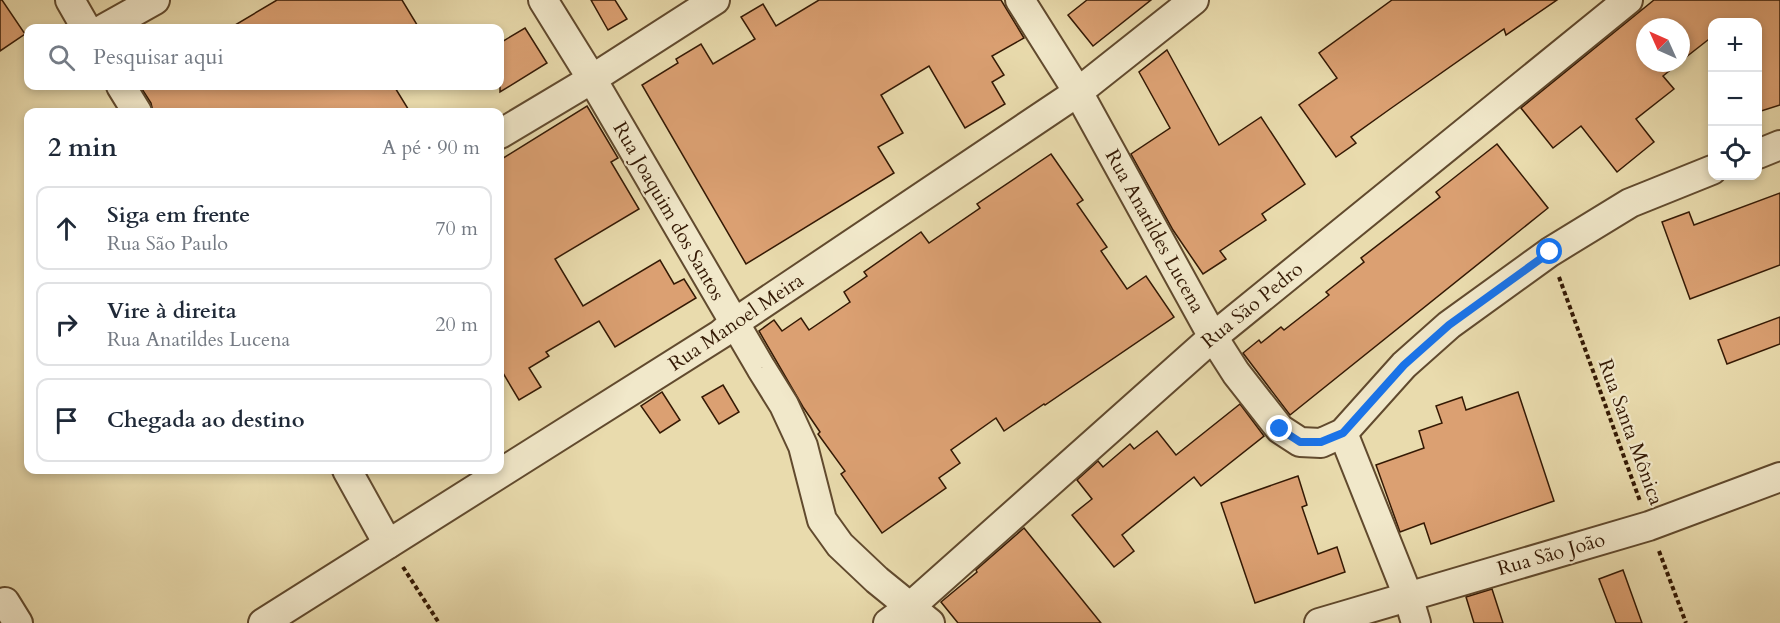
<!DOCTYPE html>
<html lang="pt">
<head>
<meta charset="utf-8">
<style>
	body { margin:0; font-family:Cardo,serif; background:#f6f6f7; color:#1f2937 }
	.controls { position:absolute; right:18px; top:18px; display:grid; overflow:hidden; border-radius:12px; box-shadow:0 3px 9px #0003 }
	.controls button { width:54px; height:54px; display:grid; place-items:center; padding:0; border:0; border-bottom:2px solid #e0e1e3; background:#fff; color:#1f2937; font:30px sans-serif }
	.compass { position:absolute; left:1636px; top:18px; width:54px; height:54px; border-radius:50%; background:#fff; box-shadow:0 3px 9px #0003; rotate:315deg }
	.stop { position:absolute; width:18px; height:18px; margin:-14px; border:4px solid #1a73e8; border-radius:50%; background:#fff }
	.stop.end { background:#1a73e8; border-color:#fff; box-shadow:0 2px 6px #0008 }
	.list { margin:0; padding:0; list-style:none }
	h2 { display:flex; justify-content:space-between; align-items:center; height:78px; margin:0; padding:0 24px; font-size:26px }
	h2 small { font-size:20px; font-weight:400; color:#747a83 }
	.list li { display:grid; grid-template-columns:39px 1fr auto; gap:18px; align-items:center; box-sizing:border-box; height:84px; margin:0 12px 12px; padding:0 12px; border:2px solid #e0e1e3; border-radius:12px }
	.list b { display:block; font-size:22px; white-space:nowrap }
	.list p { margin:0; font-size:20px; white-space:nowrap; color:#747a83 }
	.list em { font-size:20px; font-style:normal; color:#747a83 }
	.icon { flex:none; width:33px; height:33px; fill:none; stroke:currentColor; stroke-width:2; stroke-linecap:round; stroke-linejoin:round }
	.map { position:relative; flex:none; width:1780px; height:623px; overflow:hidden }
	.search { position:absolute; background:#fff; box-shadow:0 3px 9px #0003; left:24px; top:24px; width:480px; height:66px; display:flex; align-items:center; gap:15px; box-sizing:border-box; padding:0 21px; border-radius:12px; color:#747a83; font-size:22px }
	.panel { position:absolute; background:#fff; box-shadow:0 3px 9px #0003; left:24px; top:108px; width:480px; height:366px; border-radius:12px }
	.map>svg:first-child { display:block }
	.building { fill:#dba072; stroke:#341904; stroke-width:1.5 }
	.lines { fill:none; stroke-linecap:round; stroke-linejoin:round }
	.minor-casing { stroke:#614a2e; stroke-width:32 }
	.path { stroke:#341904; stroke-width:4; stroke-dasharray:4.5 3; stroke-linecap:butt }
	.minor { stroke:#f1e8ca; stroke-width:28 }
	.route { stroke:#1a73e8; stroke-width:8 }
	.labels { text-anchor:middle; dominant-baseline:central; stroke-width:4.5; stroke-linejoin:round; paint-order:stroke }
	.street-label { font-size:20px; fill:#341904; stroke:#f1e8ca }
</style>
</head>
<body>
<div class="map">
<svg width="1780" height="623" viewBox="0 0 1780 623">
	<rect width="100%" height="100%" fill="#e9dbad"/>
	<filter id="stains"><feTurbulence type="fractalNoise" baseFrequency=".00333" numOctaves="4"/><feColorMatrix values="0 0 0 0 .2 0 0 0 0 .09 0 0 0 0 .02 0 0 0 .5 -.17"/></filter>
	<radialGradient id="worn" r=".72"><stop offset=".6" stop-color="#630" stop-opacity="0"/><stop offset="1" stop-color="#630" stop-opacity=".3"/></radialGradient>
	<g class="building">
		<polygon points="0,0 2,0 25,34 0,51"/>
		<polygon points="277,0 402,0 419,28 230,28"/>
		<polygon points="591,0 615,0 627,19 608,30"/>
		<polygon points="819,0 1001,0 1024,38 992,56 1004,75 992,82 1005,104 965,128 929,66 881,95 903,133 878,147 894,173 746,264 642,85 678,63 676,59 701,44 713,64 755,39 741,17 763,4 776,26"/>
		<polygon points="1087,0 1151,0 1093,46 1068,15"/>
		<polygon points="1392,0 1557,0 1506,35 1504,29 1390,109 1351,137 1356,143 1336,157 1299,105 1337,78 1319,53"/>
		<polygon points="1654,0 1780,0 1780,105 1758,112 1758,22 1713,22 1713,36 1681,61 1681,27 1645,27 1645,63 1679,63 1663,76 1674,89 1636,119 1654,142 1617,172 1581,126 1553,148 1521,108"/>
		<polygon points="525,28 547,63 500,92 500,43"/>
		<polygon points="1167,50 1219,145 1261,117 1305,184 1262,214 1266,220 1220,251 1226,259 1203,274 1173,230 1131,154 1170,128 1139,72"/>
		<polygon points="140,86 394,86 410,112 153,112 151,103"/>
		<polygon points="587,106 618,158 611,162 639,209 555,259 583,306 660,260 674,284 684,279 696,298 615,347 599,321 546,352 549,356 529,368 541,387 519,400 500,368 500,160"/>
		<polygon points="1497,144 1548,208 1290,415 1243,353 1259,340 1261,343 1281,327 1284,330 1329,295 1326,292 1364,262 1361,258 1440,197 1436,192"/>
		<polygon points="1051,154 1083,200 1077,204 1107,247 1101,251 1127,289 1146,276 1174,317 1045,405 1044,404 1004,431 996,418 951,450 960,463 939,478 946,488 882,533 841,474 845,471 818,434 820,432 803,407 759,331 774,320 782,331 801,318 809,330 850,302 844,292 867,276 864,272 921,232 929,243 980,208 977,204"/>
		<polygon points="1780,193 1780,265 1690,299 1662,222 1689,212 1694,225"/>
		<polygon points="1780,317 1780,344 1727,364 1718,340"/>
		<polygon points="723,385 739,412 719,424 702,397"/>
		<polygon points="662,392 680,420 660,433 641,406"/>
		<polygon points="1518,392 1554,501 1431,544 1424,523 1400,532 1376,465 1424,448 1419,431 1442,423 1436,406 1462,397 1466,410"/>
		<polygon points="1240,404 1264,436 1201,486 1194,477 1122,535 1134,551 1114,567 1072,515 1092,499 1077,480 1098,461 1103,467 1130,444 1134,449 1157,431 1176,455"/>
		<polygon points="1298,476 1307,505 1302,507 1318,554 1337,547 1345,572 1255,603 1221,503"/>
		<polygon points="1024,528 1101,623 958,623 941,602 977,572 976,570"/>
		<polygon points="1623,570 1642,623 1616,623 1599,579"/>
		<polygon points="1492,589 1503,623 1474,623 1466,597"/>
	</g>
	<g class="lines">
		<defs>
			<g id="minor">
				<polyline points="70,0 86,28"/>
				<polyline points="543,0 592,79 761,368 784,405 803,446 822,520 840,545 877,580 930,623"/>
				<polyline points="1020,0 1078,92 1213,337 1236,373 1280,429 1300,442 1321,443 1343,433 1404,365 1449,325 1550,252 1630,203 1712,170"/>
				<polyline points="105,28 155,0"/>
				<polyline points="121,86 137,112"/>
				<polyline points="500,134 592,79 715,0"/>
				<polyline points="1758,154 1780,145"/>
				<polyline points="1343,433 1408,596 1416,623"/>
				<polyline points="347,470 388,544"/>
				<polyline points="5,602 18,623"/>
				<polyline points="263,623 721,334 734,323 1078,92 1194,0"/>
				<polyline points="888,623 911,606 1213,337 1628,0"/>
				<polyline points="1319,623 1649,526 1780,477"/>
			</g>
		</defs>
		<use href="#minor" class="minor-casing"/>
		<g class="path">
			<polyline points="1559,277 1640,501"/>
			<polyline points="1659,551 1686,623"/>
			<polyline points="403,567 439,623"/>
		</g>
		<use href="#minor" class="minor"/>
	</g>
	<g class="lines">
		<polyline class="route" points="1280,429 1300,442 1321,442 1343,433 1404,365 1449,325 1550,252"/>
	</g>
	<g class="labels">
		<g class="street-label">
			<text transform="translate(669 211) rotate(60)">Rua Joaquim dos Santos</text>
			<text transform="translate(1155 231) rotate(61)">Rua Anatildes Lucena</text>
			<text transform="translate(1252 305) rotate(-39)">Rua São Pedro</text>
			<text transform="translate(736 322) rotate(-34)">Rua Manoel Meira</text>
			<text transform="translate(1631 432) rotate(70)">Rua Santa Mônica</text>
			<text transform="translate(1551 554) rotate(-16)">Rua São João</text>
		</g>
	</g>
	<rect width="100%" height="100%" filter="url(#stains)"/>
	<rect width="100%" height="100%" fill="url(#worn)"/>
</svg>
<div class="controls">
<button>+</button>
<button>−</button>
<button><svg class="icon" aria-label="locate" viewBox="0 0 24 24"><circle cx="12" cy="12" r="6"/><path d="M12 2v4M12 18v4M2 12h4M18 12h4"/></svg></button>
</div>
<svg class="compass" viewBox="-18 -18 36 36"><path d="M0-13l5 13h-10z" fill="#e53935"/><path d="M0 13l5-13h-10z" fill="#747a83"/></svg>
<div class="stop" style="left:1550px;top:252px"></div>
<div class="stop end" style="left:1280px;top:429px"></div>
<div class="search"><svg class="icon" aria-label="search" viewBox="0 0 24 24"><circle cx="10" cy="10" r="6"/><path d="M15 15l6 6"/></svg>Pesquisar aqui</div>
<section class="panel">
<h2>2 min<small>A pé · 90 m</small></h2>
<ul class="list">
<li><svg class="icon" aria-label="ahead" viewBox="0 0 24 24"><path d="M12 20V5M6 11l6-6 6 6"/></svg><div><b>Siga em frente</b><p>Rua São Paulo</p></div><em>70 m</em></li>
<li><svg class="icon" aria-label="right" viewBox="0 0 24 24"><path d="M7 20v-9h11M14 6l5 5-5 5"/></svg><div><b>Vire à direita</b><p>Rua Anatildes Lucena</p></div><em>20 m</em></li>
<li><svg class="icon" aria-label="arrive" viewBox="0 0 24 24"><path d="M6 21V4h12l-3 4 3 4H6"/></svg><div><b>Chegada ao destino</b></div></li>
</ul>
</section>
</div>
</body>
</html>
